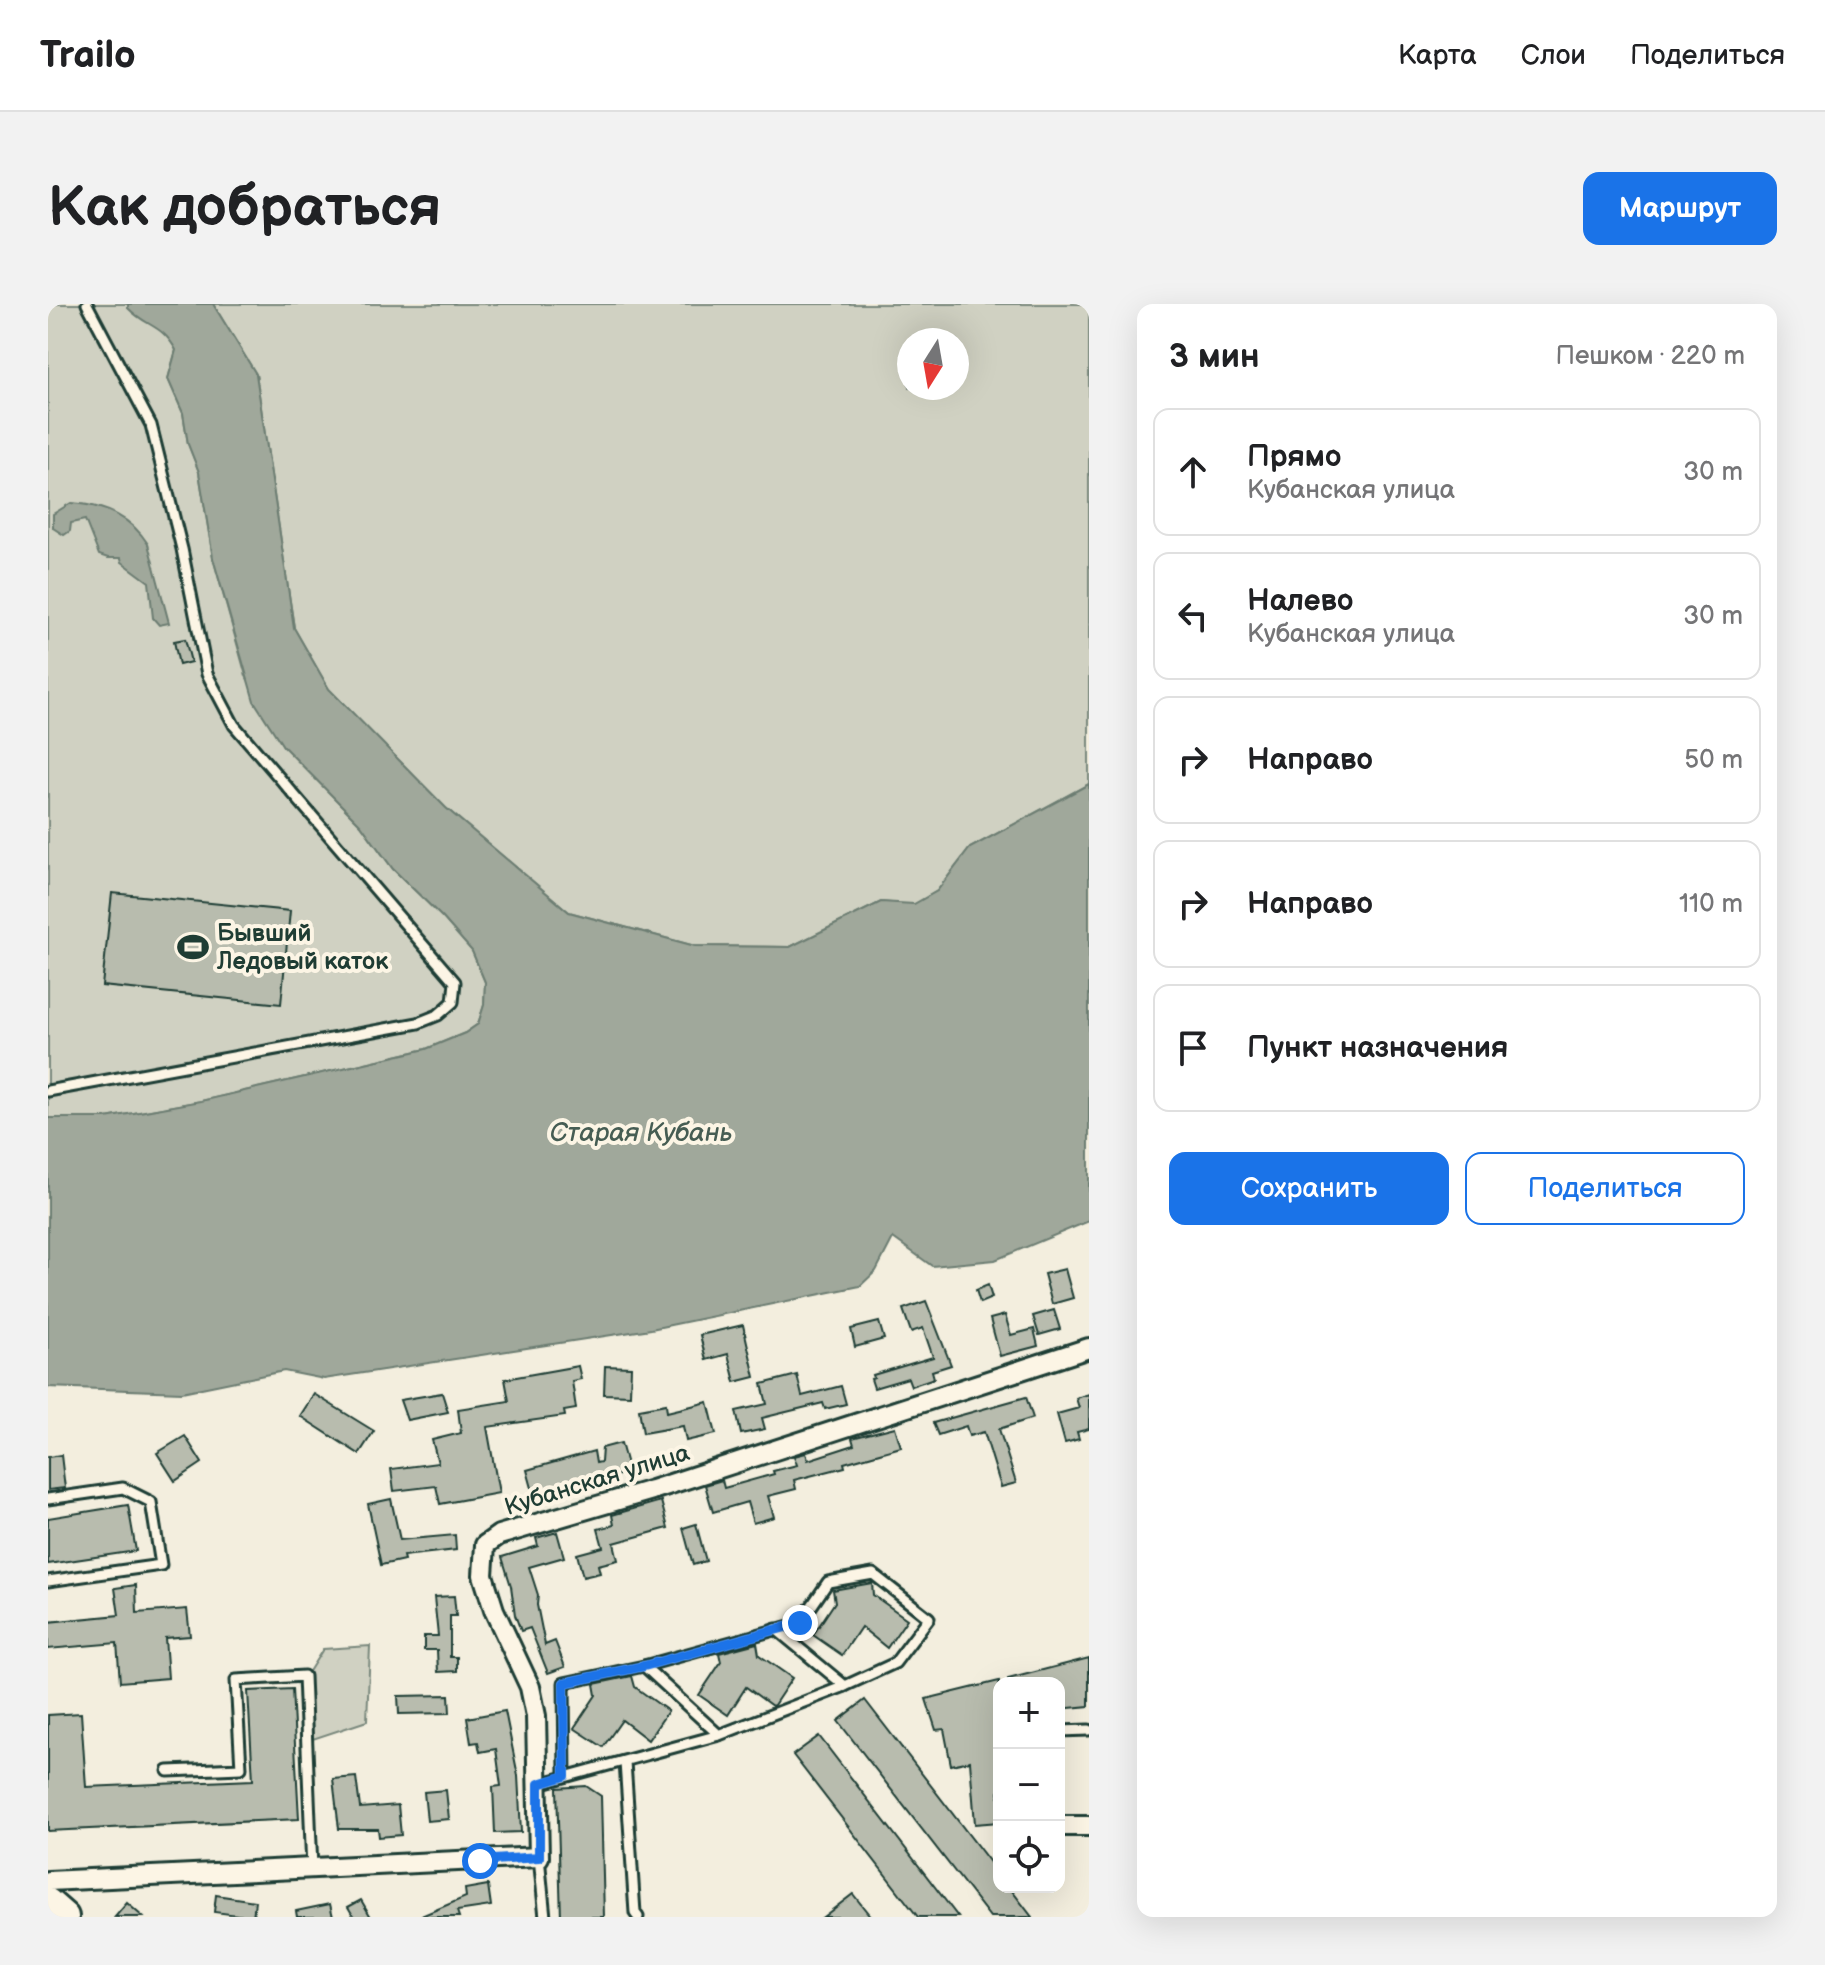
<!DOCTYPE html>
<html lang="ru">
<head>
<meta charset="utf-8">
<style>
	body { margin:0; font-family:"Balsamiq Sans",sans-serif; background:#f2f2f2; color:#202124 }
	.controls { position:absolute; right:24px; bottom:24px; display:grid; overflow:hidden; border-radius:16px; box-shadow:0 8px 32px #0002 }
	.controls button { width:72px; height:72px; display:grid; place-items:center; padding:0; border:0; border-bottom:2px solid #e0e0e0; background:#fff; color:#202124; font:40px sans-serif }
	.compass { position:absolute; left:849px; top:24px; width:72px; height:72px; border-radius:50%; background:#fff; box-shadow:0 8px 32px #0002; rotate:191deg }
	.stop { position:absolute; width:24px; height:24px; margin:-18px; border:6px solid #1a73e8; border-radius:50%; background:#fff }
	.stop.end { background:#1a73e8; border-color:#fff; box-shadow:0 2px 8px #0008 }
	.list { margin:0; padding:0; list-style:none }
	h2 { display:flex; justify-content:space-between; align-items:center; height:104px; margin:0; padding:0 32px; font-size:34px }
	h2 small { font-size:26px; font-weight:400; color:#757577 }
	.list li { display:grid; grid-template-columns:52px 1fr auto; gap:24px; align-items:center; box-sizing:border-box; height:128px; margin:0 16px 16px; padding:0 16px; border:2px solid #e0e0e0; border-radius:16px }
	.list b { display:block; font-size:30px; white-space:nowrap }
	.list p { margin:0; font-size:26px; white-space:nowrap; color:#757577 }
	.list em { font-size:26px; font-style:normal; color:#757577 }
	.actions { display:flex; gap:16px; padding:24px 32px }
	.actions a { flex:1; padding:18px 0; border:2px solid #1a73e8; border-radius:16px; text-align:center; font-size:28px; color:#1a73e8 }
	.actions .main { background:#1a73e8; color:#fff }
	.icon { flex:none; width:44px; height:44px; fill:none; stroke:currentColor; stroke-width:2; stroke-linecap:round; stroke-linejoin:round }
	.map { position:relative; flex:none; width:1041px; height:1613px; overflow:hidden; border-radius:16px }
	header { display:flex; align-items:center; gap:48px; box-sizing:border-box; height:112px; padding:0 40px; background:#fff; border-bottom:2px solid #e0e0e0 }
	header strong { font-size:38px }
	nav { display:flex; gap:44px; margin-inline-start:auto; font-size:28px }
	.intro { display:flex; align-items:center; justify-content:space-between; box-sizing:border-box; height:192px; padding:0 48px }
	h1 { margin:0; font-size:56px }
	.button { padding:20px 36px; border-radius:16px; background:#1a73e8; color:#fff; font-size:28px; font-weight:700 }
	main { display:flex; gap:48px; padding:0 48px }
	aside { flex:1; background:#fff; border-radius:16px; box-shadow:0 8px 32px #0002 }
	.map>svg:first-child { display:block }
	.green { fill:#d0d1c2; stroke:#78877b; stroke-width:2; fill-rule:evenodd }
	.water { fill:#a0a89b; stroke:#6c7d72; stroke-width:2 }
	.building { fill:#b8bcae; stroke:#1f3d34; stroke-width:2 }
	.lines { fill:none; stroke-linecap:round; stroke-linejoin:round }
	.service-casing { stroke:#1f3d34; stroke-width:15 }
	.minor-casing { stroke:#1f3d34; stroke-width:24 }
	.primary-casing { stroke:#1f3d34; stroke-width:34 }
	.service { stroke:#fcf5e5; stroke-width:9 }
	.minor { stroke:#fcf5e5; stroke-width:18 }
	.primary { stroke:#fcf5e5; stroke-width:28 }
	.route { stroke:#1a73e8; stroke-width:10 }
	.labels { text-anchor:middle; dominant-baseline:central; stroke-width:8; stroke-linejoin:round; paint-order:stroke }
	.poi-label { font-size:24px; font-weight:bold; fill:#1f3d34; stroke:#fcf5e5; text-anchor:start }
	.street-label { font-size:24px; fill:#1f3d34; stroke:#fcf5e5 }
	.water-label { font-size:26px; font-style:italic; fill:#465d53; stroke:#fcf5e5 }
</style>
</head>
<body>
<header>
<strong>Trailo</strong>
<nav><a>Карта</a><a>Слои</a><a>Поделиться</a></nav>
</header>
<div class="intro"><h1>Как добраться</h1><a class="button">Маршрут</a></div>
<main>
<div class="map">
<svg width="1041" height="1613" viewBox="0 0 1041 1613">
	<rect width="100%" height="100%" fill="#f3eede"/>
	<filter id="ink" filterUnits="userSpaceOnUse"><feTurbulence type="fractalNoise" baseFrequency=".0125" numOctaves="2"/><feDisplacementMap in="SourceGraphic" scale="16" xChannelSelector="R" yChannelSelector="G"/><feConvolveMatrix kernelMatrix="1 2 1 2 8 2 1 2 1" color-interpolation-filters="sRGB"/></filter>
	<g filter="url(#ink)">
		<g class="green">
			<polygon points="0,0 80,0 80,4 119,30 128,46 120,75 135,109 140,140 151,168 165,254 198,372 235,442 313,521 345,565 395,614 424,647 437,678 436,701 430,720 417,729 378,745 153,797 58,814 0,814"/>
			<path d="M165,0H1041V480L922,544L889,587L866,601L833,598L742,643L647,642L521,608L398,504L281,385L246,324L208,70ZM861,36H909V84H861Z"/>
			<polygon points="322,1342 319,1417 262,1436 260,1369 275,1345"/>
		</g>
		<g class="water">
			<path d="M80,0H165L208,70L246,324L281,385L398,504L521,608L647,642L742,643L833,598L866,600L889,587L922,544L1041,480V917L947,956L884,962L845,934L828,967L812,982L603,1025L276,1075L236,1067L134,1088L0,1083V814H58L153,797L378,745L417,729L430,720L436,701L437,678L424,647L395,614L345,565L313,521L235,442L206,397L165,254L151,168L140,140L135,109L120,75L128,46C114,20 98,23 80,4Z"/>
			<path d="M23,199C56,201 83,213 100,240L121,319L111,321L105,314L101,278L74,258L73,254H60L51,251L37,216L23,219L22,227L16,231L5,224V210Z"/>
		</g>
		<g class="building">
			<polygon points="137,335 143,358 131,361 126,337"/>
			<polygon points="64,589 242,607 233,700 54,682"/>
			<polygon points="1017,965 1025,994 1004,1000 996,970"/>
			<polygon points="940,981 944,994 932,999 928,986"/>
			<polygon points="878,997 903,1061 884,1067 886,1074 863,1082 860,1074 826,1084 823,1075 826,1074 825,1071 885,1053 875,1024 863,1028 855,1005"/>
			<polygon points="1006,1006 1012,1025 991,1031 985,1012"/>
			<polygon points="957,1011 963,1031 986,1025 990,1042 952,1052 942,1015"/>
			<polygon points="831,1018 836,1035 807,1043 803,1025"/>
			<polygon points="695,1021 707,1073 687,1078 680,1050 658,1056 652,1031"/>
			<polygon points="530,1062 533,1075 524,1077 528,1105 516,1107 517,1112 439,1123 451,1189 392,1200 388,1182 346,1187 343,1165 390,1159 384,1136 413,1129 410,1105 461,1097 457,1075"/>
			<polygon points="557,1062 583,1063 582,1091 556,1090"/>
			<polygon points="749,1071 754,1092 793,1082 798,1100 777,1105 775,1099 714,1114 717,1125 693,1130 688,1107 719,1100 714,1080"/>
			<polygon points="394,1089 400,1108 359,1116 352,1096"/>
			<polygon points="266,1090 326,1127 311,1150 252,1112"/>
			<polygon points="1041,1090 1041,1125 1029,1128 1031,1135 1017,1139 1009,1110 1031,1104 1028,1094"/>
			<polygon points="978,1093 985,1114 951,1125 968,1179 953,1183 936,1128 921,1132 918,1122 890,1131 885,1119"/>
			<polygon points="660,1098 668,1130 638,1137 635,1122 595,1129 591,1105 618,1100 619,1108"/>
			<polygon points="847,1123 853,1143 796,1159 797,1163 746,1176 748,1185 720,1192 726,1213 705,1219 699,1198 665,1208 657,1181 674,1176 676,1184 726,1170 725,1167 749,1161 746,1152 758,1149 760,1156 806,1141 804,1134"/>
			<polygon points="137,1132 154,1159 127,1177 109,1149"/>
			<polygon points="573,1139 581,1168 487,1195 479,1166 546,1147 548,1159 553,1158 554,1144"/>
			<polygon points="13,1151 17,1184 0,1186 0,1153"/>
			<polygon points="343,1195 352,1236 407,1231 408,1246 355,1252 356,1256 333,1261 320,1200"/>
			<polygon points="613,1197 620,1224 566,1239 570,1256 550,1261 552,1269 535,1273 529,1250 555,1243 550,1225 566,1221 564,1211"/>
			<polygon points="80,1201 88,1247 0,1260 0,1214"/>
			<polygon points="648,1220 658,1257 645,1261 635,1224"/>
			<polygon points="509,1228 516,1253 481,1263 490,1291 489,1301 497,1341 507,1337 517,1363 500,1369 482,1324 473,1327 467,1311 463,1282 454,1253 490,1242 488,1234"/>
			<polygon points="824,1279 825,1291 859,1315 839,1344 813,1323 794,1351 765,1331 787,1298 785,1286"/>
			<polygon points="88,1281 89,1309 139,1305 142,1332 117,1334 120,1374 72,1378 69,1339 0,1345 0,1318 71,1311 67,1284"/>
			<polygon points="406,1292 408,1312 402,1312 402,1353 409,1353 409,1367 390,1368 389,1346 376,1346 376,1332 390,1332 386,1293"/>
			<polygon points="709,1339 711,1351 744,1374 726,1401 724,1402 698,1383 680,1411 651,1391 673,1358 671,1349"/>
			<polygon points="1041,1354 1041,1402 1011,1405 1011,1379 960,1379 960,1375"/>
			<polygon points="584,1372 587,1383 620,1407 600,1436 574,1416 555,1443 526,1424 548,1391 546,1380"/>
			<polygon points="951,1377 951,1518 927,1520 922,1457 903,1461 896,1425 888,1426 878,1395"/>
			<polygon points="244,1385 251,1515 0,1527 0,1411 33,1409 38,1483 205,1476 200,1387"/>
			<polygon points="401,1391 402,1409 351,1410 350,1392"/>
			<polygon points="817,1396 951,1570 951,1583 961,1583 984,1613 942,1613 790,1417"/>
			<polygon points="457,1407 470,1472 473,1528 447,1529 445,1483 453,1482 448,1445 432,1448 430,1438 423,1439 419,1414"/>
			<polygon points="771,1432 910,1613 870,1613 745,1451"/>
			<polygon points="308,1473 312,1504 350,1501 353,1531 331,1533 330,1525 291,1525 285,1475"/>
			<polygon points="538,1482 553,1492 556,1613 513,1613 509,1484"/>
			<polygon points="398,1486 401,1515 379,1517 376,1488"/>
			<polygon points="440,1581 443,1602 409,1607 411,1613 371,1613 418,1593 417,1585"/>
			<polygon points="805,1590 823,1613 775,1613"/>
			<polygon points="168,1591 207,1597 205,1613 166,1608"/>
			<polygon points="313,1596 323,1613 306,1613 300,1603"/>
			<polygon points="79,1599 95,1613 67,1613"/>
			<polygon points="282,1600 285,1613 249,1613 248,1607"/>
		</g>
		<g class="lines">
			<defs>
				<g id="service">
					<polyline points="0,787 370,719 390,711 405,698 407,678 186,421 159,370 134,245 103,121 39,0"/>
					<polyline points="0,1195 75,1184 103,1198 113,1261 0,1277"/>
					<polyline points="728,1325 797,1382"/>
					<polyline points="596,1362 671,1431"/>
					<polyline points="1011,1427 1041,1426"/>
					<polyline points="577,1458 587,1609 590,1613"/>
					<polyline points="120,1467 193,1464 188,1376 256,1372 264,1565"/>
					<polyline points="491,1480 671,1431 797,1382 847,1359 881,1314 825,1270 780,1278 752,1319 596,1362 516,1379 517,1472"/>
					<polyline points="491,1553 497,1613"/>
				</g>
				<g id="minor">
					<polyline points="1011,1522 1041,1522"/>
					<polyline points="0,1577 491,1553 488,1412 482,1383 446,1306 435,1271 437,1241 451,1231 604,1186 1041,1044"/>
				</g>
				<polyline id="primary" points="0,1599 16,1613"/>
			</defs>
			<use href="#service" class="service-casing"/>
			<use href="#minor" class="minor-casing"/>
			<use href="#primary" class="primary-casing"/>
			<use href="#service" class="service"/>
			<use href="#minor" class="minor"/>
			<use href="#primary" class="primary"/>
		</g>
	</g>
	<g class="lines" filter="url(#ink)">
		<polyline class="route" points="432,1557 491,1553 491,1480 517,1472 516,1379 596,1362 752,1319"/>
	</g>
	<defs>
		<symbol id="stadium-bare" viewBox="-9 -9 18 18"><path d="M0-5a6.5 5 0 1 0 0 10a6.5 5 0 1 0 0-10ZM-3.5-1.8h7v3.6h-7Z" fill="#1f3d34" stroke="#fcf5e5" stroke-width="2.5" paint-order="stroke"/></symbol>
	</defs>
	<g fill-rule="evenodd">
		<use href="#stadium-bare" x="123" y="621" width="44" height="44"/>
	</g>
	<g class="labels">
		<g class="poi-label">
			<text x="169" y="629">Бывший<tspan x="169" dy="28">Ледовый каток</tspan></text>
		</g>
		<g class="street-label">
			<text transform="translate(549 1176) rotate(-17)">Кубанская улица</text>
		</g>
		<g class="water-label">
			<text x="593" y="829">Старая Кубань</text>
		</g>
	</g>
</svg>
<div class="controls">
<button>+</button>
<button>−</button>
<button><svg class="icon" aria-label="locate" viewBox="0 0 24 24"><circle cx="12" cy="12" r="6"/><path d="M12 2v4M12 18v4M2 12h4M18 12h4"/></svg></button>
</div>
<svg class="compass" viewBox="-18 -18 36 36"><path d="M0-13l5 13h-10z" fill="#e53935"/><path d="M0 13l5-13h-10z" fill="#757577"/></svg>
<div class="stop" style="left:432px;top:1557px"></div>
<div class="stop end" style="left:752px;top:1319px"></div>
</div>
<aside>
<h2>3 мин<small>Пешком · 220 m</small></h2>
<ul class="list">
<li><svg class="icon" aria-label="ahead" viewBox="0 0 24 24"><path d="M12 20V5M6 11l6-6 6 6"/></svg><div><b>Прямо</b><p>Кубанская улица</p></div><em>30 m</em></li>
<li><svg class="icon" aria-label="left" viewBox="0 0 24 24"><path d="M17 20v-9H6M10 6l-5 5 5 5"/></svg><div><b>Налево</b><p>Кубанская улица</p></div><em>30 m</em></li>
<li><svg class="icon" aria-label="right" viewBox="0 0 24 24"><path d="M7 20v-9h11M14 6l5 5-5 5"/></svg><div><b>Направо</b></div><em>50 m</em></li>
<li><svg class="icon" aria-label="right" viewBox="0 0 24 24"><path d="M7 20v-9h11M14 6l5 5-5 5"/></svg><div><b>Направо</b></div><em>110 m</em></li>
<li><svg class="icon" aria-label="arrive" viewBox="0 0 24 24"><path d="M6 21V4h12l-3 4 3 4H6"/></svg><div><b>Пункт назначения</b></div></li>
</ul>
<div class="actions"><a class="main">Сохранить</a><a>Поделиться</a></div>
</aside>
</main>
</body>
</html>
